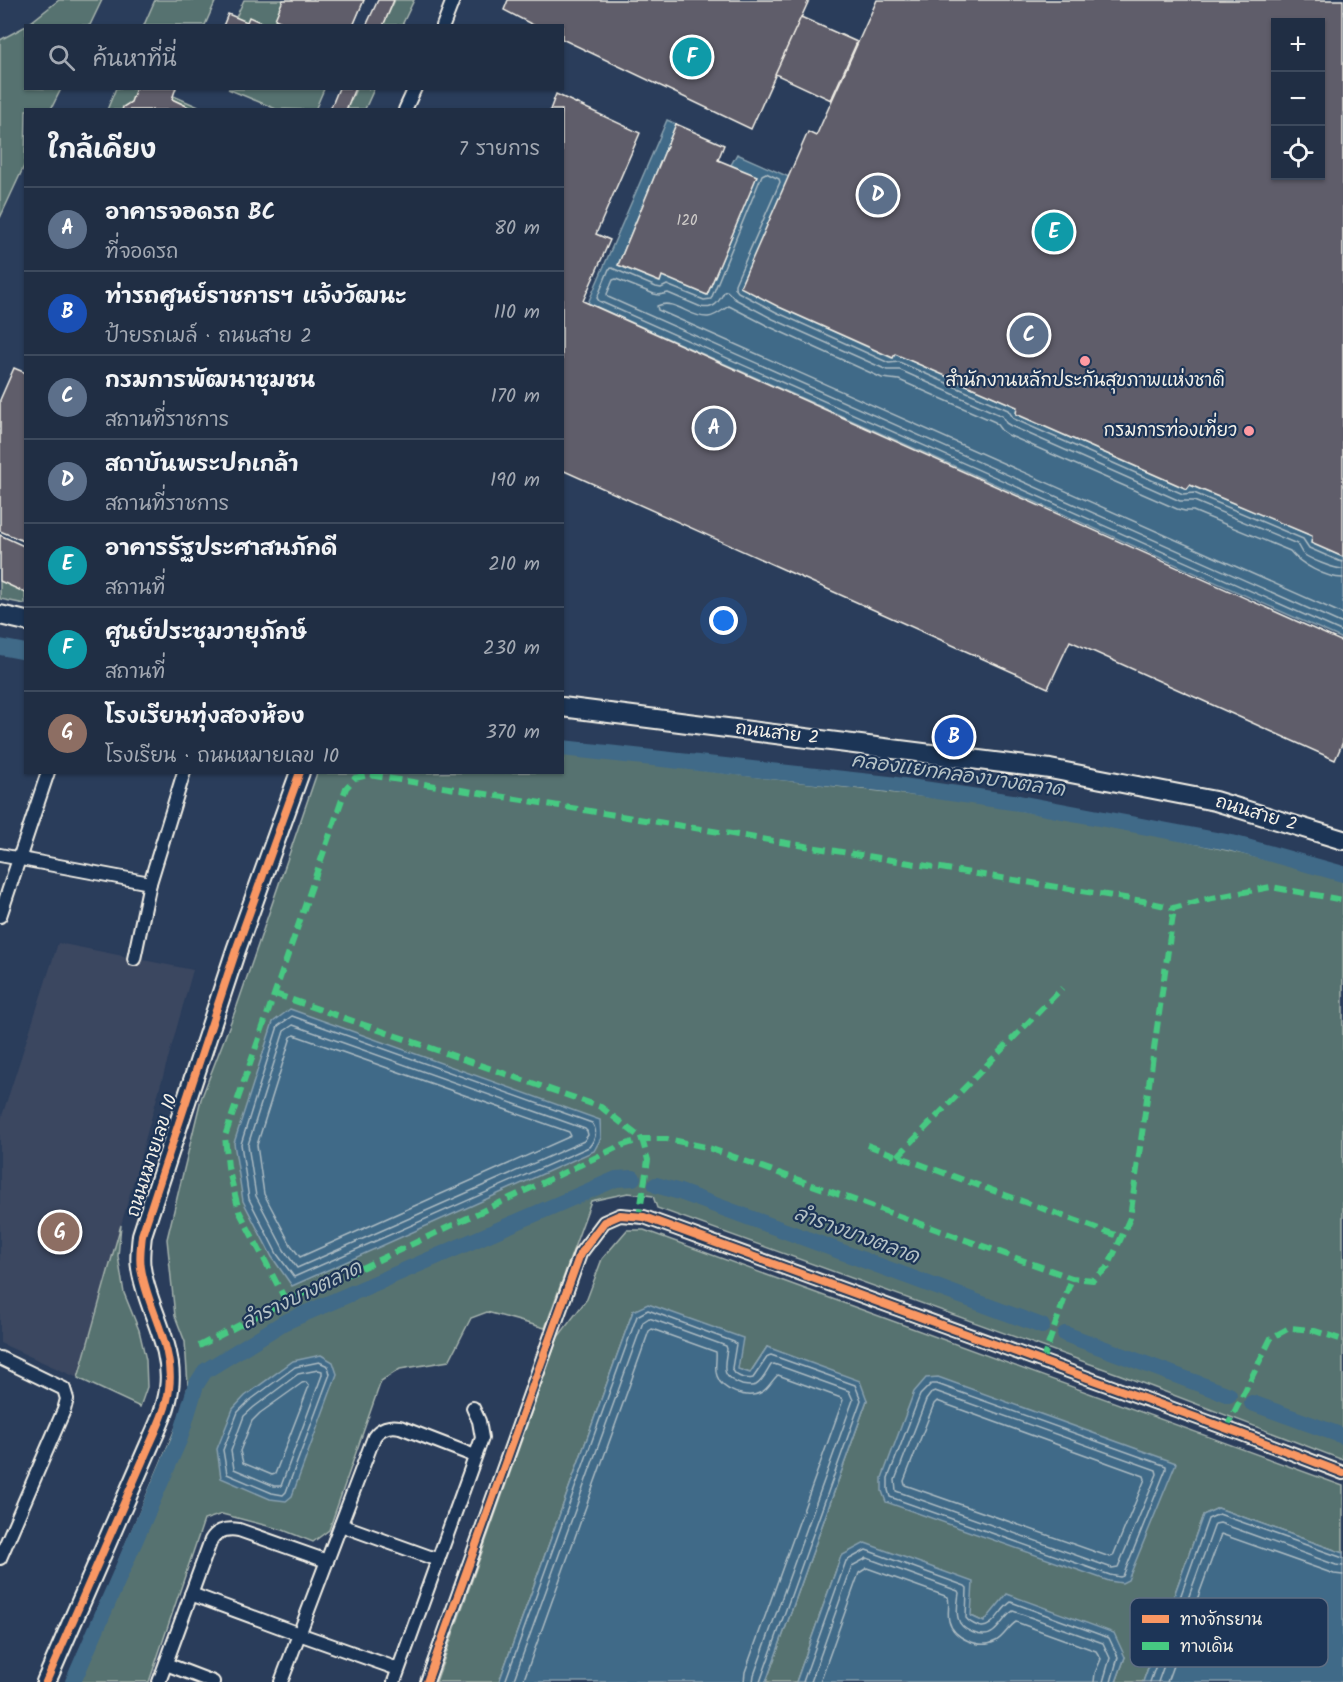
<!DOCTYPE html>
<html lang="th">
<head>
<meta charset="utf-8">
<style>
	body { margin:0; font-family:Kalam,"Playpen Sans Thai",sans-serif; background:#28364b; color:#f1f3f6 }
	.controls { position:absolute; right:18px; top:18px; display:grid; overflow:hidden; border-radius:0px; box-shadow:0 2px 4px #0004 }
	.controls button { width:54px; height:54px; display:grid; place-items:center; padding:0; border:0; border-bottom:2px solid #3d4a5d; background:#202e44; color:#f1f3f6; font:30px sans-serif }
	.you { position:absolute; left:724px; top:621px; width:21px; height:21px; margin:-15px; border:4px solid #fff; border-radius:50%; background:#1a73e8; box-shadow:0 0 0 9px #1a73e833 }
	.badge { display:grid; place-items:center; width:39px; height:39px; border-radius:50%; background:#95b2f1; color:#fff; font-size:20px; font-weight:700 }
	.pin { position:absolute; translate:-50% -50%; border:3px solid #fff; box-shadow:0 2px 6px #0006 }
	.list { margin:0; padding:0; list-style:none }
	h2 { display:flex; justify-content:space-between; align-items:center; height:78px; margin:0; padding:0 24px; font-size:26px }
	h2 small { font-size:20px; font-weight:400; color:#a2a8b2 }
	.list li { display:grid; grid-template-columns:39px 1fr auto; gap:18px; align-items:center; box-sizing:border-box; height:84px; padding:0 24px; border-top:2px solid #3d4a5d }
	.list b { display:block; font-size:22px; white-space:nowrap }
	.list p { margin:0; font-size:20px; white-space:nowrap; color:#a2a8b2 }
	.list em { font-size:20px; font-style:normal; color:#a2a8b2 }
	.icon { flex:none; width:33px; height:33px; fill:none; stroke:currentColor; stroke-width:2; stroke-linecap:round; stroke-linejoin:round }
	.map { position:relative; flex:none; width:1343px; height:1682px; overflow:hidden }
	.search { position:absolute; background:#202e44; box-shadow:0 2px 4px #0004; left:24px; top:24px; width:540px; height:66px; display:flex; align-items:center; gap:15px; box-sizing:border-box; padding:0 21px; border-radius:0px; color:#a2a8b2; font-size:22px }
	.panel { position:absolute; background:#202e44; box-shadow:0 2px 4px #0004; left:24px; top:108px; width:540px; height:666px; border-radius:0px }
	.map>svg:first-child { display:block }
	.built { fill:#3a4760 }
	.green { fill:#567270; stroke:#a5b2ac; stroke-width:1.5 }
	.water { fill:#406a88; stroke:#88a0ae; stroke-width:1.5 }
	.lines { fill:none; stroke-linecap:round; stroke-linejoin:round }
	.shore { stroke:#acbbc2; stroke-width:1.5 }
	.canal { stroke:#406a88; stroke-width:16 }
	.building { fill:#5f5d6b; stroke:#f4f1e8; stroke-width:1.5; fill-rule:evenodd }
	.street-casing { stroke:#f4f1e8; stroke-width:16 }
	.secondary-casing { stroke:#f4f1e8; stroke-width:22 }
	.street { stroke:#1d3557; stroke-width:12 }
	.secondary { stroke:#1d3557; stroke-width:18 }
	.quiet { stroke:#46c982; stroke-width:6; stroke-dasharray:12 6; stroke-linecap:butt }
	.cycleway-casing { stroke:#1d3557; stroke-width:11 }
	.cycleway { stroke:#f99763; stroke-width:8 }
	.poi-dot { fill:#ff9aa2; stroke:#1d3557; stroke-width:2 }
	.labels { text-anchor:middle; dominant-baseline:central; stroke-width:4.5; stroke-linejoin:round; paint-order:stroke }
	.number-label { font-size:15px; fill:#cfccc9 }
	.poi-label { font-size:18px; fill:#f4f1e8; stroke:#1d3557 }
	.street-label { font-size:18px; fill:#f4f1e8; stroke:#1d3557 }
	.water-label { font-size:20px; font-style:italic; fill:#b5c2c6; stroke:#1d3557 }
	.key { fill:#1d3557; stroke:#5e6d82; stroke-width:1.5 }
	.key-label { font-size:16px; fill:#f4f1e8 }
</style>
</head>
<body>
<div class="map">
<svg width="1343" height="1682" viewBox="0 0 1343 1682">
	<rect width="100%" height="100%" fill="#2a3d5b"/>
	<filter id="ink" filterUnits="userSpaceOnUse"><feTurbulence type="fractalNoise" baseFrequency=".0167" numOctaves="2"/><feDisplacementMap in="SourceGraphic" scale="12" xChannelSelector="R" yChannelSelector="G"/><feConvolveMatrix kernelMatrix="1 2 1 2 8 2 1 2 1" color-interpolation-filters="sRGB"/></filter>
	<g filter="url(#ink)">
		<polygon class="built" points="58,943 193,970 78,1378 0,1343 0,1122"/>
		<g class="green">
			<polygon points="59,0 102,0 90,25 26,26"/>
			<polygon points="155,0 216,0 205,25 144,25"/>
			<polygon points="244,0 364,0 353,25 232,26"/>
			<polygon points="395,0 414,0 402,25 383,25"/>
			<polygon points="26,26 26,88 61,89 51,109 26,110 25,164 0,218 0,40"/>
			<polygon points="116,88 158,89 203,109 107,110"/>
			<polygon points="228,89 324,89 315,110 276,109"/>
			<polygon points="356,89 374,89 365,109 347,109"/>
			<polygon points="0,571 25,581 25,604 0,599"/>
			<polygon points="563,754 973,802 1134,830 1240,853 1343,879 1343,1460 1121,1375 657,1208 653,1196 628,1193 591,1201 545,1328 487,1312 471,1318 449,1361 400,1369 381,1381 329,1530 313,1542 283,1530 222,1514 204,1520 149,1682 67,1682 184,1408 188,1386 185,1342 175,1316 167,1239 201,1099 237,1006 317,773 562,772"/>
			<polygon points="121,1225 118,1256 124,1293 139,1330 146,1360 147,1387 140,1407 78,1378"/>
			<polygon points="627,1230 644,1230 1343,1486 1343,1553 1218,1508 1203,1515 1143,1682 1116,1682 1125,1657 984,1622 841,1556 796,1682 766,1682 867,1400 767,1347 750,1373 737,1369 633,1311 499,1682 436,1682 558,1337 587,1299 602,1259"/>
		</g>
		<g class="water">
			<polygon points="667,120 676,124 618,265 659,282 662,276 707,295 756,177 731,165 737,154 789,177 779,307 892,358 895,354 1017,407 1016,414 1187,489 1190,485 1312,536 1343,557 1343,639 588,303"/>
			<polygon points="290,1009 600,1120 601,1138 594,1151 292,1286 272,1257 243,1201 234,1143 273,1022"/>
			<polygon points="648,1304 743,1338 738,1369 750,1373 767,1347 860,1381 867,1400 766,1682 499,1682 633,1311"/>
			<polygon points="321,1355 333,1362 337,1374 292,1496 286,1501 270,1499 221,1478 217,1449 233,1409 245,1396 293,1361"/>
			<polygon points="938,1377 1176,1463 1128,1580 1122,1583 1109,1581 886,1502 882,1491 882,1478 914,1392 926,1378"/>
			<polygon points="1218,1508 1343,1553 1343,1682 1143,1682 1203,1515"/>
			<polygon points="865,1543 973,1582 971,1616 984,1622 1007,1594 1114,1633 1125,1657 1116,1682 796,1682 841,1556"/>
		</g>
		<g class="lines">
			<g class="shore">
				<polyline points="1343,562 1339,561 1309,548 1303,539 1194,493 1183,494 1014,419 1008,410 899,362 889,363 776,312 738,292 735,288 735,284 780,182 779,179 766,173 762,175 711,299 704,300 667,285 661,288 656,287 612,268 609,269 597,298 599,301 1343,632"/>
				<path d="M1343,569C1334,569 1309,559 1302,553C1301,551 1298,546 1297,544L1194,501H1180L1011,426L1006,423L1002,416L900,370H887L773,319L735,299L727,291L724,292C719,302 714,310 701,307L668,293L659,295L654,294L616,279L613,280L607,294L608,297L1343,624"/>
				<path d="M1343,578C1326,578 1300,564 1290,551L1193,511H1185L1177,509L1008,435L1001,430L995,422L899,380L882,378L770,327L729,306C722,310 717,316 708,317C689,318 675,298 657,306L658,310L1343,614"/>
				<path d="M292,1016L592,1123C598,1131 595,1140 589,1147L294,1277L277,1254L249,1199L241,1144L278,1026Z"/>
				<polygon points="293,1025 585,1129 587,1131 588,1135 584,1141 297,1268 284,1250 256,1196 248,1145 284,1031"/>
				<polygon points="294,1035 569,1132 571,1136 300,1257 291,1245 264,1194 257,1145 291,1037"/>
				<polygon points="319,1362 328,1366 330,1374 286,1492 283,1495 272,1493 227,1474 223,1450 238,1412 249,1401 295,1367"/>
				<polygon points="318,1370 322,1371 322,1375 281,1486 274,1486 234,1469 231,1451 244,1416 254,1407 298,1374"/>
				<polygon points="306,1382 309,1386 275,1474 272,1475 243,1463 240,1451 252,1421 260,1413 302,1383"/>
				<polygon points="931,1384 937,1384 1166,1466 1166,1469 1123,1576 1120,1577 1110,1575 890,1497 888,1490 888,1478 920,1395"/>
				<polygon points="935,1391 1156,1470 1157,1474 1118,1567 1112,1568 896,1491 895,1480 926,1400 932,1392"/>
				<polygon points="937,1401 1144,1476 1145,1479 1113,1556 1110,1557 905,1485 904,1481 934,1404"/>
				<path d="M505,1682L637,1316L648,1310L734,1342L736,1344L732,1368C734,1376 745,1380 753,1378L768,1356L771,1355L855,1385L861,1400L760,1682"/>
				<path d="M513,1682L643,1322L649,1318L726,1346L727,1349C724,1368 720,1377 742,1385C747,1386 751,1387 756,1385C763,1381 767,1371 771,1365L774,1364L849,1391L853,1400L754,1675L753,1682"/>
				<path d="M523,1682L649,1331L652,1329L716,1352C717,1360 714,1368 717,1376C722,1391 747,1400 762,1392C769,1388 772,1380 778,1375L841,1398L843,1400L745,1672L744,1682"/>
				<path d="M803,1682L846,1561L866,1550L965,1586L967,1588L966,1618C969,1622 973,1624 978,1626C992,1632 1000,1609 1011,1602L1109,1638L1118,1657L1111,1682"/>
				<path d="M811,1682L852,1566L867,1558L958,1591L959,1593C958,1601 956,1610 958,1618C960,1630 983,1640 993,1632C1001,1626 1005,1616 1013,1611L1103,1643L1110,1658L1103,1682"/>
				<path d="M820,1682L859,1573L867,1568L948,1597C950,1605 947,1613 949,1621C953,1638 980,1650 996,1641C1004,1637 1008,1627 1016,1622L1096,1651L1101,1659L1095,1673L1094,1682"/>
				<polyline points="1150,1682 1208,1519 1219,1514 1343,1558"/>
				<polyline points="1158,1682 1215,1524 1220,1523 1336,1565 1343,1566"/>
				<polyline points="1167,1682 1221,1534 1334,1574 1343,1575"/>
			</g>
			<g class="canal">
				<polyline points="0,647 26,652"/>
				<polyline points="562,748 889,784 1019,803 1232,843 1343,874"/>
				<polyline points="656,1185 680,1192 1042,1326"/>
				<polyline points="1065,1334 1229,1395"/>
				<polyline points="1252,1403 1343,1436"/>
				<polyline points="73,1682 180,1438 196,1385 205,1371 283,1323 616,1179 633,1178"/>
			</g>
		</g>
		<g class="building">
			<polygon points="283,0 364,0 353,26 283,26 284,23 275,19"/>
			<polygon points="378,0 394,0 383,26 366,26"/>
			<polygon points="508,0 809,0 751,129 562,39 562,26 535,26 504,10"/>
			<path d="M877,0H1343V557L1311,543L1312,536L1190,485L1187,489L1153,474L1016,414L1017,407L895,354L893,358L779,307L740,287L808,132L816,136ZM1276,22H1320V176H1276Z"/>
			<polygon points="228,14 247,22 249,17 269,26 223,26"/>
			<polygon points="801,17 857,42 831,100 775,74"/>
			<polygon points="136,88 176,88 172,99 195,110 122,110 123,107 131,102"/>
			<polygon points="339,88 355,88 346,110 330,110"/>
			<polygon points="556,94 640,133 596,234 610,240 583,301 1343,642 1343,742 1335,760 1070,641 1048,688 562,470 562,110 550,110"/>
			<polygon points="676,124 724,145 718,160 757,176 707,295 662,276 660,282 618,265"/>
			<polygon points="14,368 26,373 26,542 0,531 0,400"/>
			<polygon points="0,535 26,547 26,593 0,581"/>
		</g>
		<g class="lines">
			<defs>
				<g id="street">
					<polyline points="443,26 453,0"/>
					<polyline points="405,110 415,88"/>
					<polyline points="0,855 150,883"/>
					<polyline points="0,916 48,772"/>
					<polyline points="134,959 150,883 184,772"/>
					<polyline points="0,1358 64,1389 67,1399 64,1410 0,1558"/>
					<polyline points="341,1525 438,1560"/>
					<polyline points="191,1594 299,1634 398,1669"/>
					<polyline points="166,1664 213,1682"/>
					<path d="M159,1682L211,1540C217,1530 227,1528 239,1530L327,1561"/>
					<path d="M281,1682L374,1437C380,1428 390,1425 400,1427L475,1456"/>
					<polyline points="394,1682 482,1438 479,1421 473,1408"/>
					<polyline points="427,1682 580,1254 604,1222 620,1215 644,1217 1239,1433 1343,1473"/>
				</g>
				<g id="secondary">
					<polyline points="0,615 26,621"/>
					<polyline points="562,707 1050,769 1215,801 1343,840"/>
					<path d="M46,1682L149,1446C157,1428 167,1408 169,1389C175,1346 147,1309 141,1268C139,1258 141,1246 142,1235L236,950L300,772"/>
				</g>
			</defs>
			<use href="#street" class="street-casing"/>
			<use href="#secondary" class="secondary-casing"/>
			<use href="#street" class="street"/>
			<use href="#secondary" class="secondary"/>
			<g class="quiet">
				<polyline points="275,994 601,1107 642,1139 648,1160 639,1217"/>
				<polyline points="867,1145 1121,1237"/>
				<polyline points="898,1156 1062,988"/>
				<polyline points="286,1301 239,1211 228,1167 225,1136 346,788 355,778 369,775 1143,901 1174,908 1202,900 1271,887 1343,900"/>
				<polyline points="199,1346 286,1301 353,1272 618,1147 642,1139 667,1139 706,1147 1072,1278 1093,1280 1108,1267 1130,1218 1174,908"/>
				<polyline points="1042,1362 1072,1278"/>
				<polyline points="1226,1429 1271,1338 1289,1328 1312,1330 1343,1340"/>
			</g>
			<defs>
				<g id="cycleway">
					<path d="M46,1682L149,1446C157,1428 167,1408 169,1389C175,1346 147,1309 141,1268C139,1258 141,1246 142,1235L236,950L300,772"/>
					<polyline points="427,1682 580,1254 604,1222 620,1215 644,1217 1239,1433 1343,1473"/>
				</g>
			</defs>
			<use href="#cycleway" class="cycleway-casing"/>
			<use href="#cycleway" class="cycleway"/>
		</g>
	</g>
	<g class="poi-dot">
		<circle cx="1085" cy="361" r="6"/>
		<circle cx="1249" cy="431" r="6"/>
	</g>
	<g class="labels">
		<g class="number-label">
			<text x="687" y="221">120</text>
		</g>
		<g class="poi-label">
			<text x="1085" y="381">สำนักงานหลักประกันสุขภาพแห่งชาติ</text>
			<text x="1237" y="431" text-anchor="end">กรมการท่องเที่ยว</text>
		</g>
		<g class="street-label">
			<text transform="translate(777 734) rotate(7)">ถนนสาย 2</text>
			<text transform="translate(1256 814) rotate(17)">ถนนสาย 2</text>
			<text transform="translate(153 1156) rotate(-72)">ถนนหมายเลข 10</text>
		</g>
		<g class="water-label">
			<text transform="translate(958 776) rotate(8)">คลองแยกคลองบางตลาด</text>
			<text transform="translate(856 1236) rotate(20)">ลำรางบางตลาด</text>
			<text transform="translate(302 1296) rotate(-26)">ลำรางบางตลาด</text>
		</g>
	</g>
	<rect x="1130" y="1598" width="198" height="69" rx="9" class="key"/>
	<rect x="1142" y="1615" width="27" height="8" fill="#f99763"/>
	<rect x="1142" y="1642" width="27" height="8" fill="#46c982"/>
	<g class="key-label">
		<text x="1180" y="1625">ทางจักรยาน</text>
		<text x="1180" y="1652">ทางเดิน</text>
	</g>
</svg>
<div class="controls">
<button>+</button>
<button>−</button>
<button><svg class="icon" aria-label="locate" viewBox="0 0 24 24"><circle cx="12" cy="12" r="6"/><path d="M12 2v4M12 18v4M2 12h4M18 12h4"/></svg></button>
</div>
<div class="you"></div>
<div class="pin badge" style="left:714px;top:428px;background:#5c6f8a">A</div>
<div class="pin badge" style="left:954px;top:737px;background:#1a4fb4">B</div>
<div class="pin badge" style="left:1029px;top:335px;background:#5c6f8a">C</div>
<div class="pin badge" style="left:878px;top:195px;background:#5c6f8a">D</div>
<div class="pin badge" style="left:1054px;top:232px;background:#0f9aa8">E</div>
<div class="pin badge" style="left:692px;top:57px;background:#0f9aa8">F</div>
<div class="pin badge" style="left:60px;top:1232px;background:#8d6e63">G</div>
<div class="search"><svg class="icon" aria-label="search" viewBox="0 0 24 24"><circle cx="10" cy="10" r="6"/><path d="M15 15l6 6"/></svg>ค้นหาที่นี่</div>
<section class="panel">
<h2>ใกล้เคียง<small>7 รายการ</small></h2>
<ul class="list">
<li><span class="badge" style="background:#5c6f8a">A</span><div><b>อาคารจอดรถ BC</b><p>ที่จอดรถ</p></div><em>80 m</em></li>
<li><span class="badge" style="background:#1a4fb4">B</span><div><b>ท่ารถศูนย์ราชการฯ แจ้งวัฒนะ</b><p>ป้ายรถเมล์ · ถนนสาย 2</p></div><em>110 m</em></li>
<li><span class="badge" style="background:#5c6f8a">C</span><div><b>กรมการพัฒนาชุมชน</b><p>สถานที่ราชการ</p></div><em>170 m</em></li>
<li><span class="badge" style="background:#5c6f8a">D</span><div><b>สถาบันพระปกเกล้า</b><p>สถานที่ราชการ</p></div><em>190 m</em></li>
<li><span class="badge" style="background:#0f9aa8">E</span><div><b>อาคารรัฐประศาสนภักดี</b><p>สถานที่</p></div><em>210 m</em></li>
<li><span class="badge" style="background:#0f9aa8">F</span><div><b>ศูนย์ประชุมวายุภักษ์</b><p>สถานที่</p></div><em>230 m</em></li>
<li><span class="badge" style="background:#8d6e63">G</span><div><b>โรงเรียนทุ่งสองห้อง</b><p>โรงเรียน · ถนนหมายเลข 10</p></div><em>370 m</em></li>
</ul>
</section>
</div>
</body>
</html>
